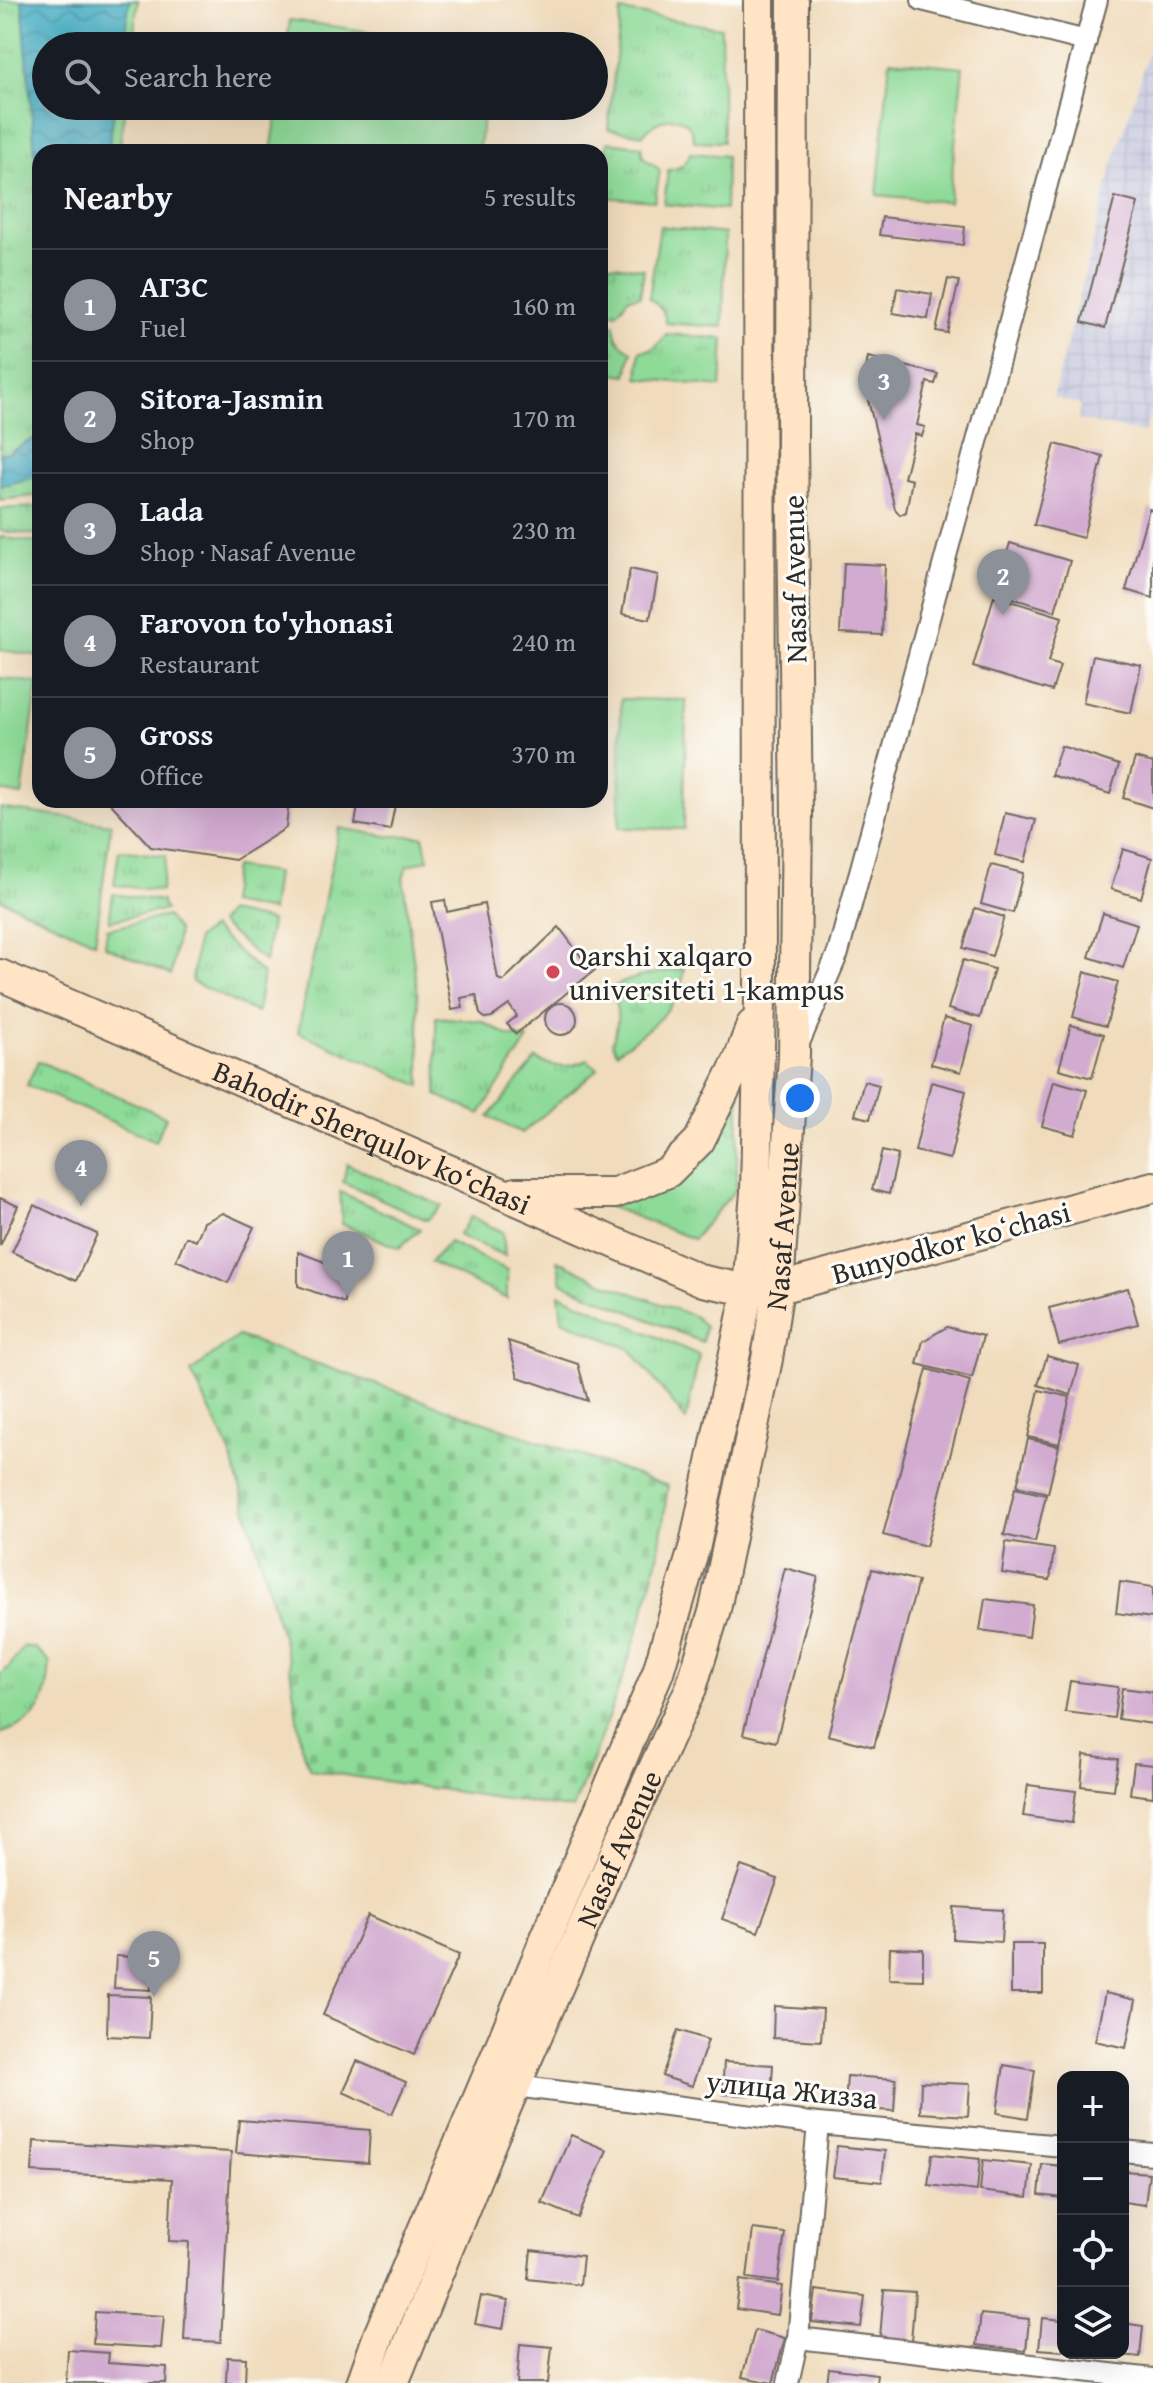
<!DOCTYPE html>
<html lang="en">
<head>
<meta charset="utf-8">
<style>
	body { margin:0; font-family:"Gentium Book Plus",serif; background:#20242c; color:#f1f3f6 }
	.controls { position:absolute; right:24px; bottom:24px; display:grid; overflow:hidden; border-radius:16px; box-shadow:0 8px 32px #0002 }
	.controls button { width:72px; height:72px; display:grid; place-items:center; padding:0; border:0; border-bottom:2px solid #363941; background:#171b24; color:#f1f3f6; font:40px sans-serif }
	.you { position:absolute; left:800px; top:1098px; width:28px; height:28px; margin:-20px; border:6px solid #fff; border-radius:50%; background:#1a73e8; box-shadow:0 0 0 12px #1a73e833 }
	.badge { display:grid; place-items:center; width:52px; height:52px; border-radius:50%; background:#8c9099; color:#fff; font-size:26px; font-weight:700 }
	.pin { position:absolute; translate:-50% -66px; filter:drop-shadow(0 2px 4px #0008) }
	.pin::after { content:''; position:absolute; top:42px; width:28px; height:24px; background:inherit; clip-path:polygon(0 0,100% 0,50% 100%) }
	.list { margin:0; padding:0; list-style:none }
	h2 { display:flex; justify-content:space-between; align-items:center; height:104px; margin:0; padding:0 32px; font-size:34px }
	h2 small { font-size:26px; font-weight:400; color:#9ea1a6 }
	.list li { display:grid; grid-template-columns:52px 1fr auto; gap:24px; align-items:center; box-sizing:border-box; height:112px; padding:0 32px; border-top:2px solid #363941 }
	.list b { display:block; font-size:30px; white-space:nowrap }
	.list p { margin:0; font-size:26px; white-space:nowrap; color:#9ea1a6 }
	.list em { font-size:26px; font-style:normal; color:#9ea1a6 }
	.icon { flex:none; width:44px; height:44px; fill:none; stroke:currentColor; stroke-width:2; stroke-linecap:round; stroke-linejoin:round }
	.map { position:relative; flex:none; width:1153px; height:2383px; overflow:hidden }
	.search { position:absolute; background:#171b24; box-shadow:0 8px 32px #0002; left:32px; top:32px; width:576px; height:88px; display:flex; align-items:center; gap:20px; box-sizing:border-box; padding:0 28px; border-radius:44px; color:#9ea1a6; font-size:30px }
	.panel { position:absolute; background:#171b24; box-shadow:0 8px 32px #0002; left:32px; top:144px; width:576px; height:664px; border-radius:24px }
	.map>svg:first-child { display:block }
	.industrial { fill:url(#industrial-grid) }
	.grass { fill:url(#grass-tufts); stroke:#5c8261; stroke-width:2 }
	.cemetery { fill:url(#cemetery-stones); stroke:#5c8261; stroke-width:2 }
	.garden { fill:#8eda97; stroke:#5c8261; stroke-width:2 }
	.water { fill:url(#water-waves); stroke:#376c76; stroke-width:2 }
	.building { fill:#d2abd0 }
	.lines { fill:none; stroke-linecap:round; stroke-linejoin:round }
	.minor-casing { stroke:#70695e; stroke-width:24 }
	.secondary-casing { stroke:#70695e; stroke-width:34 }
	.minor { stroke:#fff; stroke-width:20 }
	.secondary { stroke:#ffe4c6; stroke-width:30 }
	.poi-dot { fill:#d1495b; stroke:#fdfcf7; stroke-width:3 }
	.labels { text-anchor:middle; dominant-baseline:central; stroke-width:6; stroke-linejoin:round; paint-order:stroke }
	.street-label { font-size:30px; fill:#2b2b2b; stroke:#fdfcf7 }
	.poi-label { font-size:30px; fill:#2b2b2b; stroke:#fdfcf7; text-anchor:start }
</style>
</head>
<body>
<div class="map">
<svg width="1153" height="2383" viewBox="0 0 1153 2383">
	<defs>
		<pattern id="industrial-grid" width="8" height="8" patternUnits="userSpaceOnUse" patternTransform="scale(2)"><rect width="8" height="8" fill="#c0c2dd"/><path d="M0 4h8M4 0v8" fill="none" stroke="#a5a7be"/></pattern>
		<pattern id="grass-tufts" width="24" height="20" patternUnits="userSpaceOnUse" patternTransform="scale(2)"><rect width="24" height="20" fill="#8eda97"/><path d="M3 7l-1-3M5 7V3M7 7l1-3M15 17l-1-3M17 17v-4M19 17l1-3" fill="none" stroke="#7bbb82"/></pattern>
		<pattern id="cemetery-stones" width="16" height="16" patternUnits="userSpaceOnUse" patternTransform="scale(2)"><rect width="16" height="16" fill="#8eda97"/><path d="M2 7V4a2 2 0 0 1 4 0v3zM10 15v-3a2 2 0 0 1 4 0v3z" fill="#7bbb82"/></pattern>
		<pattern id="water-waves" width="16" height="10" patternUnits="userSpaceOnUse" patternTransform="scale(2)"><rect width="16" height="10" fill="#43acc2"/><path d="M0 5q4-4 8 0t8 0" fill="none" stroke="#388c9e"/></pattern>
	</defs>
	<rect width="100%" height="100%" fill="#fdfcf7"/>
	<filter id="ink" filterUnits="userSpaceOnUse"><feTurbulence type="fractalNoise" baseFrequency=".0125" numOctaves="2"/><feDisplacementMap in="SourceGraphic" scale="16" xChannelSelector="R" yChannelSelector="G"/><feConvolveMatrix kernelMatrix="1 2 1 2 8 2 1 2 1" color-interpolation-filters="sRGB"/></filter>
	<filter id="wash" filterUnits="userSpaceOnUse"><feTurbulence type="fractalNoise" baseFrequency=".006" numOctaves="4" result="noise"/><feDisplacementMap in="SourceGraphic" scale="32" xChannelSelector="R" yChannelSelector="G"/><feGaussianBlur stdDeviation="1.8" result="paint"/><feColorMatrix in="noise" values="0 0 0 0 0 0 0 0 0 0 0 0 0 0 0 0 0 1.4 0 .05"/><feComposite in="paint" operator="in"/></filter>
	<g filter="url(#wash)">
		<rect width="100%" height="100%" fill="#f0dcbc"/>
		<polygon class="industrial" points="1153,40 1153,404 1144,433 1078,420 1080,405 1053,397 1113,164"/>
		<g class="grass">
			<polygon points="0,0 138,0 132,46 46,46 46,106 125,106 119,152 40,152 40,495 0,500"/>
			<path d="M621,11L721,28L723,142L694,141C690,108 658,116 642,135L608,129Z"/>
			<polygon points="607,142 641,146 643,157 660,170 655,201 600,197"/>
			<path d="M690,153L726,156L725,210L664,204L668,170C680,169 686,165 690,153Z"/>
			<path d="M660,226L725,234L723,327L666,323C665,311 658,305 649,298Z"/>
			<polygon points="600,263 644,269 640,296 628,298 617,313 600,311"/>
			<path d="M600,322L615,324C614,338 620,345 632,351L627,375L600,371Z"/>
			<path d="M666,334L724,339L721,387L638,378L640,351C653,351 659,345 666,334Z"/>
			<polygon points="40,507 40,535 0,531 0,509"/>
			<polygon points="0,808 111,824 95,942 0,899"/>
			<polygon points="339,828 387,836 423,836 428,859 407,866 403,878 417,989 421,1086 298,1032"/>
			<polygon points="119,850 166,856 161,891 114,885"/>
			<polygon points="234,867 276,873 271,911 229,903"/>
			<polygon points="113,894 161,901 165,910 109,921"/>
			<polygon points="228,912 271,921 265,962 219,923"/>
			<polygon points="167,916 178,931 171,975 105,946 107,929"/>
			<polygon points="212,928 263,974 257,1013 192,982 197,938"/>
			<path d="M684,968C683,1008 646,1031 617,1052L612,1043C620,1022 618,1009 612,988C634,975 660,973 684,968Z"/>
			<polygon points="436,1017 481,1021 509,1036 528,1039 480,1114 437,1095"/>
			<path d="M536,1059C554,1068 569,1069 587,1060L598,1069L522,1133L489,1117Z"/>
			<polygon points="38,1061 166,1117 156,1141 27,1085"/>
			<polygon points="740,1085 736,1189 693,1239 598,1202 638,1194"/>
			<polygon points="347,1164 442,1206 427,1220 343,1182"/>
			<polygon points="340,1192 420,1229 399,1248 342,1224"/>
			<polygon points="471,1217 503,1232 505,1256 458,1235"/>
			<polygon points="449,1242 507,1270 507,1299 430,1262"/>
			<polygon points="557,1260 602,1282 694,1316 705,1326 702,1342 562,1283"/>
			<polygon points="559,1294 699,1355 686,1420 630,1349 562,1320"/>
			<path d="M24,1646L35,1648L50,1663C46,1706 42,1719 0,1734V1674L9,1667Z"/>
		</g>
		<path class="cemetery" d="M238,1336L668,1486C664,1512 662,1539 656,1565C636,1649 604,1729 573,1809L310,1770L301,1745L289,1662L230,1451L191,1372Z"/>
		<g class="garden">
			<polygon points="290,20 468,46 287,46"/>
			<polygon points="890,60 963,67 949,202 877,195"/>
			<polygon points="278,106 485,106 478,152 271,152"/>
			<polygon points="0,537 40,543 40,656 0,650"/>
			<polygon points="0,678 38,683 22,795 0,791"/>
			<polygon points="621,699 686,700 684,829 619,828"/>
		</g>
		<g class="water">
			<polygon points="22,0 130,0 123,46 46,46 46,106 115,106 108,152 40,152 40,214"/>
			<polygon points="40,425 40,476 0,486 0,453 7,453 39,436"/>
		</g>
		<g id="blocks">
			<g class="building">
				<polygon points="1115,197 1138,203 1105,328 1082,322"/>
				<polygon points="882,217 965,227 963,245 879,235"/>
				<polygon points="948,279 959,281 947,333 936,331"/>
				<polygon points="897,288 932,294 928,319 893,313"/>
				<polygon points="868,357 938,374 935,384 927,382 917,425 925,427 922,436 915,434 904,478 912,480 906,512 900,515 895,509 868,400 875,370 866,368"/>
				<polygon points="1055,444 1103,456 1083,538 1034,525"/>
				<polygon points="1149,509 1153,510 1153,598 1126,590"/>
				<polygon points="1010,543 1070,561 1055,611 995,593"/>
				<polygon points="844,563 885,565 882,635 840,633"/>
				<polygon points="630,569 658,575 650,619 622,614"/>
				<polygon points="994,596 1062,617 1048,662 1060,666 1052,691 973,667"/>
				<polygon points="1093,655 1141,665 1131,713 1083,703"/>
				<polygon points="1061,746 1119,765 1110,794 1051,775"/>
				<polygon points="1135,758 1153,763 1153,808 1123,798"/>
				<polygon points="112,800 289,800 286,828 235,860 151,847 111,804"/>
				<polygon points="359,800 396,800 390,830 355,824"/>
				<polygon points="1005,813 1036,820 1025,862 995,855"/>
				<polygon points="1123,849 1152,858 1141,898 1111,889"/>
				<polygon points="991,865 1023,873 1013,913 981,904"/>
				<polygon points="445,900 447,912 484,904 498,979 503,981 559,927 586,963 594,956 601,965 516,1034 507,1024 517,1016 509,1005 492,1017 485,1018 480,1014 476,995 461,998 463,1008 452,1010 432,902"/>
				<polygon points="975,908 1004,917 992,956 963,948"/>
				<polygon points="1103,913 1137,924 1123,968 1089,957"/>
				<polygon points="963,960 994,969 980,1018 948,1009"/>
				<polygon points="1085,972 1118,982 1106,1026 1073,1017"/>
				<circle cx="561" cy="1019" r="16"/>
				<polygon points="944,1018 973,1026 961,1072 931,1064"/>
				<polygon points="1071,1025 1104,1034 1092,1078 1059,1069"/>
				<polygon points="864,1081 879,1085 870,1119 855,1115"/>
				<polygon points="1054,1081 1087,1090 1075,1135 1042,1126"/>
				<polygon points="931,1082 966,1091 950,1159 915,1151"/>
				<polygon points="882,1151 898,1155 889,1194 872,1190"/>
				<polygon points="0,1198 18,1206 0,1246"/>
				<polygon points="34,1205 97,1234 76,1281 12,1252"/>
				<polygon points="223,1213 254,1227 228,1283 176,1260 186,1237 196,1241 204,1222"/>
				<polygon points="298,1252 343,1269 345,1303 298,1286"/>
				<polygon points="1128,1288 1138,1324 1059,1345 1049,1308"/>
				<polygon points="947,1327 983,1336 972,1378 917,1364 923,1341"/>
				<polygon points="508,1341 578,1364 588,1401 518,1377"/>
				<polygon points="1047,1356 1079,1365 1071,1395 1038,1385"/>
				<polygon points="927,1369 970,1381 926,1546 883,1535"/>
				<polygon points="1039,1390 1070,1397 1059,1444 1028,1437"/>
				<polygon points="1028,1439 1059,1446 1048,1493 1017,1486"/>
				<polygon points="1015,1488 1046,1495 1035,1542 1004,1535"/>
				<polygon points="1006,1542 1054,1549 1050,1580 1002,1573"/>
				<polygon points="785,1568 818,1577 776,1742 743,1734"/>
				<polygon points="872,1569 918,1581 874,1747 828,1735"/>
				<polygon points="1120,1582 1153,1587 1153,1618 1116,1613"/>
				<polygon points="985,1599 1033,1605 1029,1637 980,1630"/>
				<polygon points="1070,1681 1118,1687 1114,1718 1065,1712"/>
				<polygon points="1122,1688 1153,1692 1153,1724 1118,1719"/>
				<polygon points="1084,1755 1118,1759 1114,1790 1081,1786"/>
				<polygon points="1134,1763 1153,1765 1153,1797 1130,1794"/>
				<polygon points="1028,1785 1076,1791 1072,1823 1023,1816"/>
				<polygon points="741,1866 778,1879 758,1932 722,1919"/>
				<polygon points="954,1907 1003,1910 1001,1942 953,1939"/>
				<polygon points="368,1915 459,1955 414,2055 323,2015"/>
				<rect x="1011" y="1944" width="32" height="49"/>
				<polygon points="890,1948 923,1949 923,1980 889,1979"/>
				<polygon points="116,1956 152,1958 151,1990 114,1988"/>
				<polygon points="1105,1993 1136,2000 1126,2048 1095,2041"/>
				<polygon points="108,1995 151,1997 149,2038 107,2036"/>
				<polygon points="774,2006 823,2009 821,2041 773,2038"/>
				<polygon points="678,2030 708,2040 692,2086 662,2076"/>
				<polygon points="357,2061 406,2082 392,2114 343,2092"/>
				<polygon points="724,2062 773,2065 771,2096 722,2094"/>
				<polygon points="1004,2065 1035,2070 1028,2118 997,2113"/>
				<polygon points="847,2076 896,2079 894,2111 845,2108"/>
				<polygon points="921,2082 970,2084 968,2116 920,2113"/>
				<polygon points="239,2120 370,2130 368,2163 236,2153"/>
				<polygon points="571,2135 607,2150 578,2218 542,2203"/>
				<polygon points="34,2141 231,2152 221,2342 184,2340 189,2242 169,2241 172,2179 32,2172"/>
				<polygon points="837,2146 885,2151 882,2182 833,2177"/>
				<polygon points="932,2154 980,2159 977,2191 928,2185"/>
				<polygon points="983,2160 1032,2165 1028,2197 980,2191"/>
				<polygon points="1042,2164 1063,2166 1063,2198 1039,2195"/>
				<polygon points="1123,2171 1149,2173 1145,2205 1123,2202"/>
				<polygon points="753,2229 785,2233 778,2282 747,2278"/>
				<polygon points="531,2250 583,2256 580,2285 528,2279"/>
				<polygon points="740,2280 782,2286 778,2315 736,2309"/>
				<polygon points="816,2290 865,2296 861,2327 812,2322"/>
				<polygon points="884,2290 915,2292 911,2341 880,2338"/>
				<polygon points="481,2296 508,2301 503,2329 475,2324"/>
				<polygon points="95,2312 164,2316 161,2348 93,2344"/>
				<polygon points="981,2314 1029,2319 1026,2351 977,2345"/>
				<polygon points="1042,2318 1063,2320 1063,2351 1039,2349"/>
				<polygon points="1123,2323 1143,2326 1140,2357 1123,2355"/>
				<polygon points="755,2330 785,2338 773,2383 742,2377"/>
				<polygon points="520,2344 552,2347 548,2383 517,2383"/>
				<polygon points="68,2350 109,2353 108,2363 167,2367 166,2383 66,2383"/>
				<polygon points="227,2357 246,2358 245,2383 226,2383"/>
				<polygon points="829,2368 877,2374 876,2383 827,2383"/>
			</g>
		</g>
	</g>
	<g filter="url(#ink)">
		<use href="#blocks" fill-opacity="0" stroke="#70695e" stroke-width="2"/>
		<g class="lines">
			<defs>
				<g id="minor">
					<polyline points="922,0 1086,41"/>
					<polyline points="798,1045 838,953 1097,0"/>
					<polyline points="515,2086 818,2124 1063,2146"/>
					<polyline points="1123,2151 1153,2154"/>
					<polyline points="798,2338 1153,2379"/>
					<polyline points="788,2383 798,2338 818,2124"/>
				</g>
				<g id="secondary">
					<path id="s1" d="M0,975L703,1281L748,1290L778,1288L813,1279L1153,1187"/>
					<polyline points="516,1193 615,1193 668,1172 699,1141 739,1060 752,1025"/>
					<polyline points="362,2383 379,2335 658,1672 695,1545 748,1290 756,1192 760,1000 759,0"/>
					<path id="s2" d="M393,2383L492,2139L614,1856L691,1688L715,1609L767,1359L778,1288L794,1056L797,814L792,443L793,0"/>
				</g>
			</defs>
			<use href="#minor" class="minor-casing"/>
			<use href="#secondary" class="secondary-casing"/>
			<use href="#minor" class="minor"/>
			<use href="#secondary" class="secondary"/>
		</g>
	</g>
	<circle class="poi-dot" cx="553" cy="972" r="8"/>
	<g class="labels">
		<g class="street-label">
			<text transform="translate(794 579) rotate(-91)">Nasaf Avenue</text>
			<text stroke="none"><textPath href="#s1" startOffset="406">Bahodir Sherqulov ko‘chasi</textPath></text>
			<text stroke="none"><textPath href="#s2" startOffset="1228">Nasaf Avenue</textPath></text>
			<text transform="translate(951 1242) rotate(-15)">Bunyodkor koʻchasi</text>
			<text stroke="none"><textPath href="#s2" startOffset="580">Nasaf Avenue</textPath></text>
			<text transform="translate(792 2089) rotate(6)">улица Жизза</text>
		</g>
		<g class="poi-label">
			<text x="569" y="955">Qarshi xalqaro<tspan x="569" dy="34">universiteti 1-kampus</tspan></text>
		</g>
	</g>
</svg>
<div class="controls">
<button>+</button>
<button>−</button>
<button><svg class="icon" aria-label="locate" viewBox="0 0 24 24"><circle cx="12" cy="12" r="6"/><path d="M12 2v4M12 18v4M2 12h4M18 12h4"/></svg></button>
<button><svg class="icon" aria-label="layers" viewBox="0 0 24 24"><path d="M12 4l9 5-9 5-9-5zM3 14l9 5 9-5"/></svg></button>
</div>
<div class="you"></div>
<div class="pin badge" style="left:348px;top:1297px">1</div>
<div class="pin badge" style="left:1003px;top:615px">2</div>
<div class="pin badge" style="left:884px;top:420px">3</div>
<div class="pin badge" style="left:81px;top:1206px">4</div>
<div class="pin badge" style="left:154px;top:1997px">5</div>
<div class="search"><svg class="icon" aria-label="search" viewBox="0 0 24 24"><circle cx="10" cy="10" r="6"/><path d="M15 15l6 6"/></svg>Search here</div>
<section class="panel">
<h2>Nearby<small>5 results</small></h2>
<ul class="list">
<li><span class="badge">1</span><div><b>АГЗС</b><p>Fuel</p></div><em>160 m</em></li>
<li><span class="badge">2</span><div><b>Sitora-Jasmin</b><p>Shop</p></div><em>170 m</em></li>
<li><span class="badge">3</span><div><b>Lada</b><p>Shop · Nasaf Avenue</p></div><em>230 m</em></li>
<li><span class="badge">4</span><div><b>Farovon to'yhonasi</b><p>Restaurant</p></div><em>240 m</em></li>
<li><span class="badge">5</span><div><b>Gross</b><p>Office</p></div><em>370 m</em></li>
</ul>
</section>
</div>
</body>
</html>
